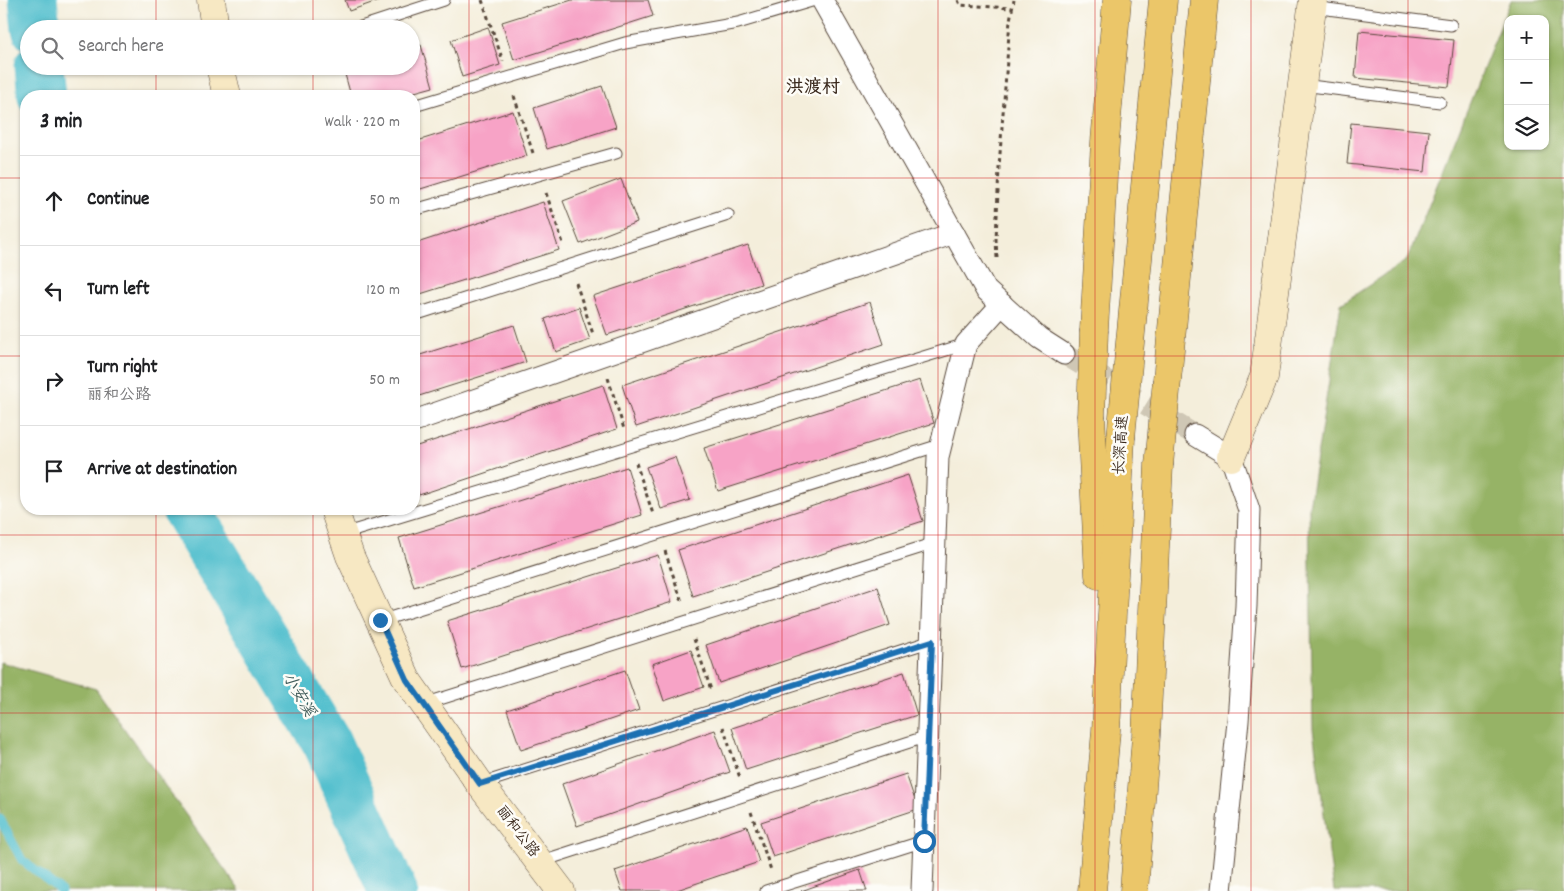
<!DOCTYPE html>
<html lang="en">
<head>
<meta charset="utf-8">
<style>
	body { margin:0; font-family:Dekko,"LXGW WenKai TC",sans-serif; background:#f6f6f6; color:#202124 }
	.controls { position:absolute; right:15px; top:15px; display:grid; overflow:hidden; border-radius:10px; box-shadow:0 1px 4px #0004 }
	.controls button { width:45px; height:45px; display:grid; place-items:center; padding:0; border:0; border-bottom:1px solid #e0e0e0; background:#fff; color:#202124; font:25px sans-serif }
	.stop { position:absolute; width:15px; height:15px; margin:-11px; border:4px solid #1f6fb2; border-radius:50%; background:#fff }
	.stop.end { background:#1f6fb2; border-color:#fff; box-shadow:0 1px 5px #0008 }
	.list { margin:0; padding:0; list-style:none }
	h2 { display:flex; justify-content:space-between; align-items:center; height:65px; margin:0; padding:0 20px; font-size:21px }
	h2 small { font-size:16px; font-weight:400; color:#757577 }
	.list li { display:grid; grid-template-columns:32px 1fr auto; gap:15px; align-items:center; box-sizing:border-box; height:90px; padding:0 20px; border-top:1px solid #e0e0e0 }
	.list b { display:block; font-size:19px; white-space:nowrap }
	.list p { margin:0; font-size:16px; white-space:nowrap; color:#757577 }
	.list em { font-size:16px; font-style:normal; color:#757577 }
	.icon { flex:none; width:28px; height:28px; fill:none; stroke:currentColor; stroke-width:2; stroke-linecap:round; stroke-linejoin:round }
	.map { position:relative; flex:none; width:1564px; height:891px; overflow:hidden }
	.search { position:absolute; background:#fff; box-shadow:0 1px 4px #0004; left:20px; top:20px; width:400px; height:55px; display:flex; align-items:center; gap:12px; box-sizing:border-box; padding:0 18px; border-radius:28px; color:#757577; font-size:19px }
	.panel { position:absolute; background:#fff; box-shadow:0 1px 4px #0004; left:20px; top:90px; width:400px; height:425px; border-radius:20px }
	.map>svg:first-child { display:block }
	.forest { fill:#96b366; stroke:#686e42; fill-rule:evenodd }
	.lines { fill:none; stroke-linecap:round; stroke-linejoin:round }
	.stream { stroke:#53bfce; stroke-width:9 }
	.river { stroke:#53bfce; stroke-width:49 }
	.building { fill:#f7a3c6 }
	.street-tunnel { stroke:#cfc7b5; stroke-width:21; stroke-dasharray:21 11; stroke-linecap:butt }
	.lane-casing { stroke:#57473a; stroke-width:13 }
	.street-casing { stroke:#57473a; stroke-width:23 }
	.secondary-casing { stroke:#57473a; stroke-width:29 }
	.highway-casing { stroke:#57473a; stroke-width:29 }
	.path { stroke:#57473a; stroke-width:3; stroke-dasharray:4 4; stroke-linecap:butt }
	.lane { stroke:#fff; stroke-width:11 }
	.street { stroke:#fff; stroke-width:21 }
	.secondary { stroke:#f7e8c3; stroke-width:28 }
	.highway { stroke:#ebc669; stroke-width:28 }
	.highway-bridge-casing { stroke:#57473a; stroke-width:29; stroke-linecap:butt }
	.highway-bridge { stroke:#ebc669; stroke-width:28 }
	.route { stroke:#1f6fb2; stroke-width:6 }
	.grid { fill:none; stroke:#d62828; stroke-width:1; stroke-opacity:0.55 }
	.labels { text-anchor:middle; dominant-baseline:central; stroke-width:5; stroke-linejoin:round; paint-order:stroke }
	.street-label { font-size:15px; fill:#3b2a1e; stroke:#fdfcf7 }
	.water-label { font-size:16px; font-style:italic; fill:#435e5c; stroke:#fdfcf7 }
	.quarter-label { font-size:18px; font-weight:bold; fill:#3b2a1e; stroke:#fdfcf7 }
</style>
</head>
<body>
<div class="map">
<svg width="1564" height="891" viewBox="0 0 1564 891">
	<rect width="100%" height="100%" fill="#fdfcf7"/>
	<filter id="ink" filterUnits="userSpaceOnUse"><feTurbulence type="fractalNoise" baseFrequency=".02" numOctaves="2"/><feDisplacementMap in="SourceGraphic" scale="10" xChannelSelector="R" yChannelSelector="G"/><feConvolveMatrix kernelMatrix="1 2 1 2 8 2 1 2 1" color-interpolation-filters="sRGB"/></filter>
	<filter id="wash" filterUnits="userSpaceOnUse"><feTurbulence type="fractalNoise" baseFrequency=".0096" numOctaves="4" result="noise"/><feDisplacementMap in="SourceGraphic" scale="20" xChannelSelector="R" yChannelSelector="G"/><feGaussianBlur stdDeviation="1.12" result="paint"/><feColorMatrix in="noise" values="0 0 0 0 0 0 0 0 0 0 0 0 0 0 0 0 0 1.4 0 .05"/><feComposite in="paint" operator="in"/></filter>
	<g filter="url(#wash)">
		<rect width="100%" height="100%" fill="#f4eedb"/>
		<g class="forest">
			<path d="M1511,0H1564V891H1334L1313,729L1309,508L1341,304L1407,260ZM1508,19H1545V146H1508Z"/>
			<polygon points="0,662 96,689 240,891 0,891"/>
		</g>
		<g class="lines">
			<polyline class="stream" points="0,819 22,860 61,891"/>
			<g class="river">
				<polyline points="33,0 36,29"/>
				<polyline points="39,66 42,96"/>
				<polyline points="186,509 327,743 393,891"/>
			</g>
		</g>
		<g id="blocks">
			<g class="building">
				<polygon points="345,0 380,0 349,11"/>
				<polygon points="572,0 648,0 653,16 514,60 502,22"/>
				<polygon points="488,27 500,65 462,77 451,40"/>
				<polygon points="1359,31 1454,40 1449,87 1355,78"/>
				<polygon points="421,45 433,87 400,96 351,96 343,67 411,66 411,47"/>
				<polygon points="602,86 616,127 547,149 534,108"/>
				<polygon points="513,111 527,156 414,191 414,142"/>
				<polygon points="1351,123 1429,131 1425,172 1347,164"/>
				<polygon points="621,179 637,222 580,244 563,201"/>
				<polygon points="543,202 559,250 414,296 414,244"/>
				<polygon points="748,245 761,284 607,335 593,296"/>
				<polygon points="870,302 884,344 636,427 622,385"/>
				<polygon points="579,307 590,340 556,352 545,319"/>
				<polygon points="514,325 526,362 419,396 414,381 414,357"/>
				<polygon points="920,380 934,423 718,491 704,448"/>
				<polygon points="603,385 617,429 419,495 414,479 414,447"/>
				<polygon points="675,457 690,500 661,509 646,467"/>
				<polygon points="627,467 642,515 414,587 399,538"/>
				<polygon points="908,475 923,521 693,596 678,550"/>
				<polygon points="658,555 672,602 462,669 447,621"/>
				<polygon points="878,587 890,625 719,683 706,645"/>
				<polygon points="691,650 704,687 664,701 652,664"/>
				<polygon points="625,670 639,710 521,750 507,710"/>
				<polygon points="904,672 917,715 746,770 732,728"/>
				<polygon points="715,730 730,772 577,826 562,784"/>
				<polygon points="906,774 918,809 773,857 761,822"/>
				<polygon points="747,826 759,862 674,891 622,891 615,871"/>
				<polygon points="860,870 867,891 801,891"/>
			</g>
		</g>
	</g>
	<g filter="url(#ink)">
		<use href="#blocks" fill-opacity="0" stroke="#57473a" stroke-width="1"/>
		<g class="lines">
			<polyline class="street-tunnel" points="1064,354 1195,435"/>
			<defs>
				<g id="lane">
					<polyline points="1312,7 1451,25"/>
					<polyline points="355,29 444,0"/>
					<polyline points="1302,85 1440,102"/>
					<polyline points="414,106 625,43 738,23 815,0"/>
					<polyline points="414,210 616,153"/>
					<polyline points="414,315 728,215"/>
					<polyline points="343,534 966,344"/>
					<polyline points="380,621 940,445"/>
					<polyline points="424,704 935,543"/>
					<polyline points="480,784 932,641"/>
					<polyline points="539,862 928,736"/>
					<polyline points="766,891 924,841"/>
				</g>
				<g id="street">
					<polyline points="822,0 986,290 1039,338 1064,354"/>
					<polyline points="414,421 954,233"/>
					<polyline points="1195,435 1231,457 1249,510 1246,606 1238,721 1221,891"/>
					<polyline points="922,891 938,457 966,344 1002,304"/>
				</g>
				<g id="secondary">
					<polyline points="211,0 215,29"/>
					<polyline points="220,66 227,96"/>
					<polyline points="1231,457 1264,377 1313,0"/>
					<polyline points="334,509 350,556 407,680 480,784 561,891"/>
				</g>
				<g id="highway">
					<polyline points="1094,330 1105,142 1117,0"/>
					<polyline points="1129,353 1163,0"/>
					<polyline points="1167,380 1204,0"/>
					<polyline points="1091,417 1099,575"/>
					<polyline points="1092,891 1106,731 1121,438"/>
					<polyline points="1134,891 1146,736 1159,465"/>
				</g>
			</defs>
			<use href="#lane" class="lane-casing"/>
			<use href="#street" class="street-casing"/>
			<use href="#secondary" class="secondary-casing"/>
			<use href="#highway" class="highway-casing"/>
			<g class="path">
				<polyline points="482,0 503,61"/>
				<polyline points="958,0 960,5 1012,8"/>
				<polyline points="514,96 534,156"/>
				<polyline points="546,193 564,246"/>
				<polyline points="997,258 996,240 999,167 1010,20 1014,0"/>
				<polyline points="576,283 593,334"/>
				<polyline points="608,378 624,429"/>
				<polyline points="636,463 653,514"/>
				<polyline points="665,551 682,602"/>
				<polyline points="694,639 711,690"/>
				<polyline points="723,727 740,778"/>
				<polyline points="751,812 771,870"/>
			</g>
			<use href="#lane" class="lane"/>
			<use href="#street" class="street"/>
			<use href="#secondary" class="secondary"/>
			<use href="#highway" class="highway"/>
			<defs>
				<g id="highway-bridge">
					<polyline points="1091,417 1094,330"/>
					<polyline points="1121,438 1129,353"/>
					<polyline points="1159,465 1167,380"/>
				</g>
			</defs>
			<use href="#highway-bridge" class="highway-bridge-casing"/>
			<use href="#highway-bridge" class="highway-bridge"/>
		</g>
	</g>
	<g class="lines" filter="url(#ink)">
		<polyline class="route" points="380,620 407,680 480,784 932,641 924,841"/>
	</g>
	<path class="grid" d="M156,0V29M313,0V29M469,0V891M626,0V891M782,0V891M938,0V891M1095,0V891M1251,0V891M1408,0V891M156,66V96M313,66V96M0,178H26M414,178H1564M0,356H26M414,356H1564M156,509V891M313,509V891M0,535H1564M0,713H1564"/>
	<g class="labels">
		<g class="street-label">
			<text transform="translate(1122 445) rotate(-86)">长深高速</text>
			<text transform="translate(517 832) rotate(53)">丽和公路</text>
		</g>
		<g class="water-label">
			<text transform="translate(298 695) rotate(59)">小安溪</text>
		</g>
		<g class="quarter-label">
			<text x="813" y="88">洪渡村</text>
		</g>
	</g>
</svg>
<div class="controls">
<button>+</button>
<button>−</button>
<button><svg class="icon" aria-label="layers" viewBox="0 0 24 24"><path d="M12 4l9 5-9 5-9-5zM3 14l9 5 9-5"/></svg></button>
</div>
<div class="stop" style="left:924px;top:841px"></div>
<div class="stop end" style="left:380px;top:620px"></div>
<div class="search"><svg class="icon" aria-label="search" viewBox="0 0 24 24"><circle cx="10" cy="10" r="6"/><path d="M15 15l6 6"/></svg>Search here</div>
<section class="panel">
<h2>3 min<small>Walk · 220 m</small></h2>
<ul class="list">
<li><svg class="icon" aria-label="ahead" viewBox="0 0 24 24"><path d="M12 20V5M6 11l6-6 6 6"/></svg><div><b>Continue</b></div><em>50 m</em></li>
<li><svg class="icon" aria-label="left" viewBox="0 0 24 24"><path d="M17 20v-9H6M10 6l-5 5 5 5"/></svg><div><b>Turn left</b></div><em>120 m</em></li>
<li><svg class="icon" aria-label="right" viewBox="0 0 24 24"><path d="M7 20v-9h11M14 6l5 5-5 5"/></svg><div><b>Turn right</b><p>丽和公路</p></div><em>50 m</em></li>
<li><svg class="icon" aria-label="arrive" viewBox="0 0 24 24"><path d="M6 21V4h12l-3 4 3 4H6"/></svg><div><b>Arrive at destination</b></div></li>
</ul>
</section>
</div>
</body>
</html>
